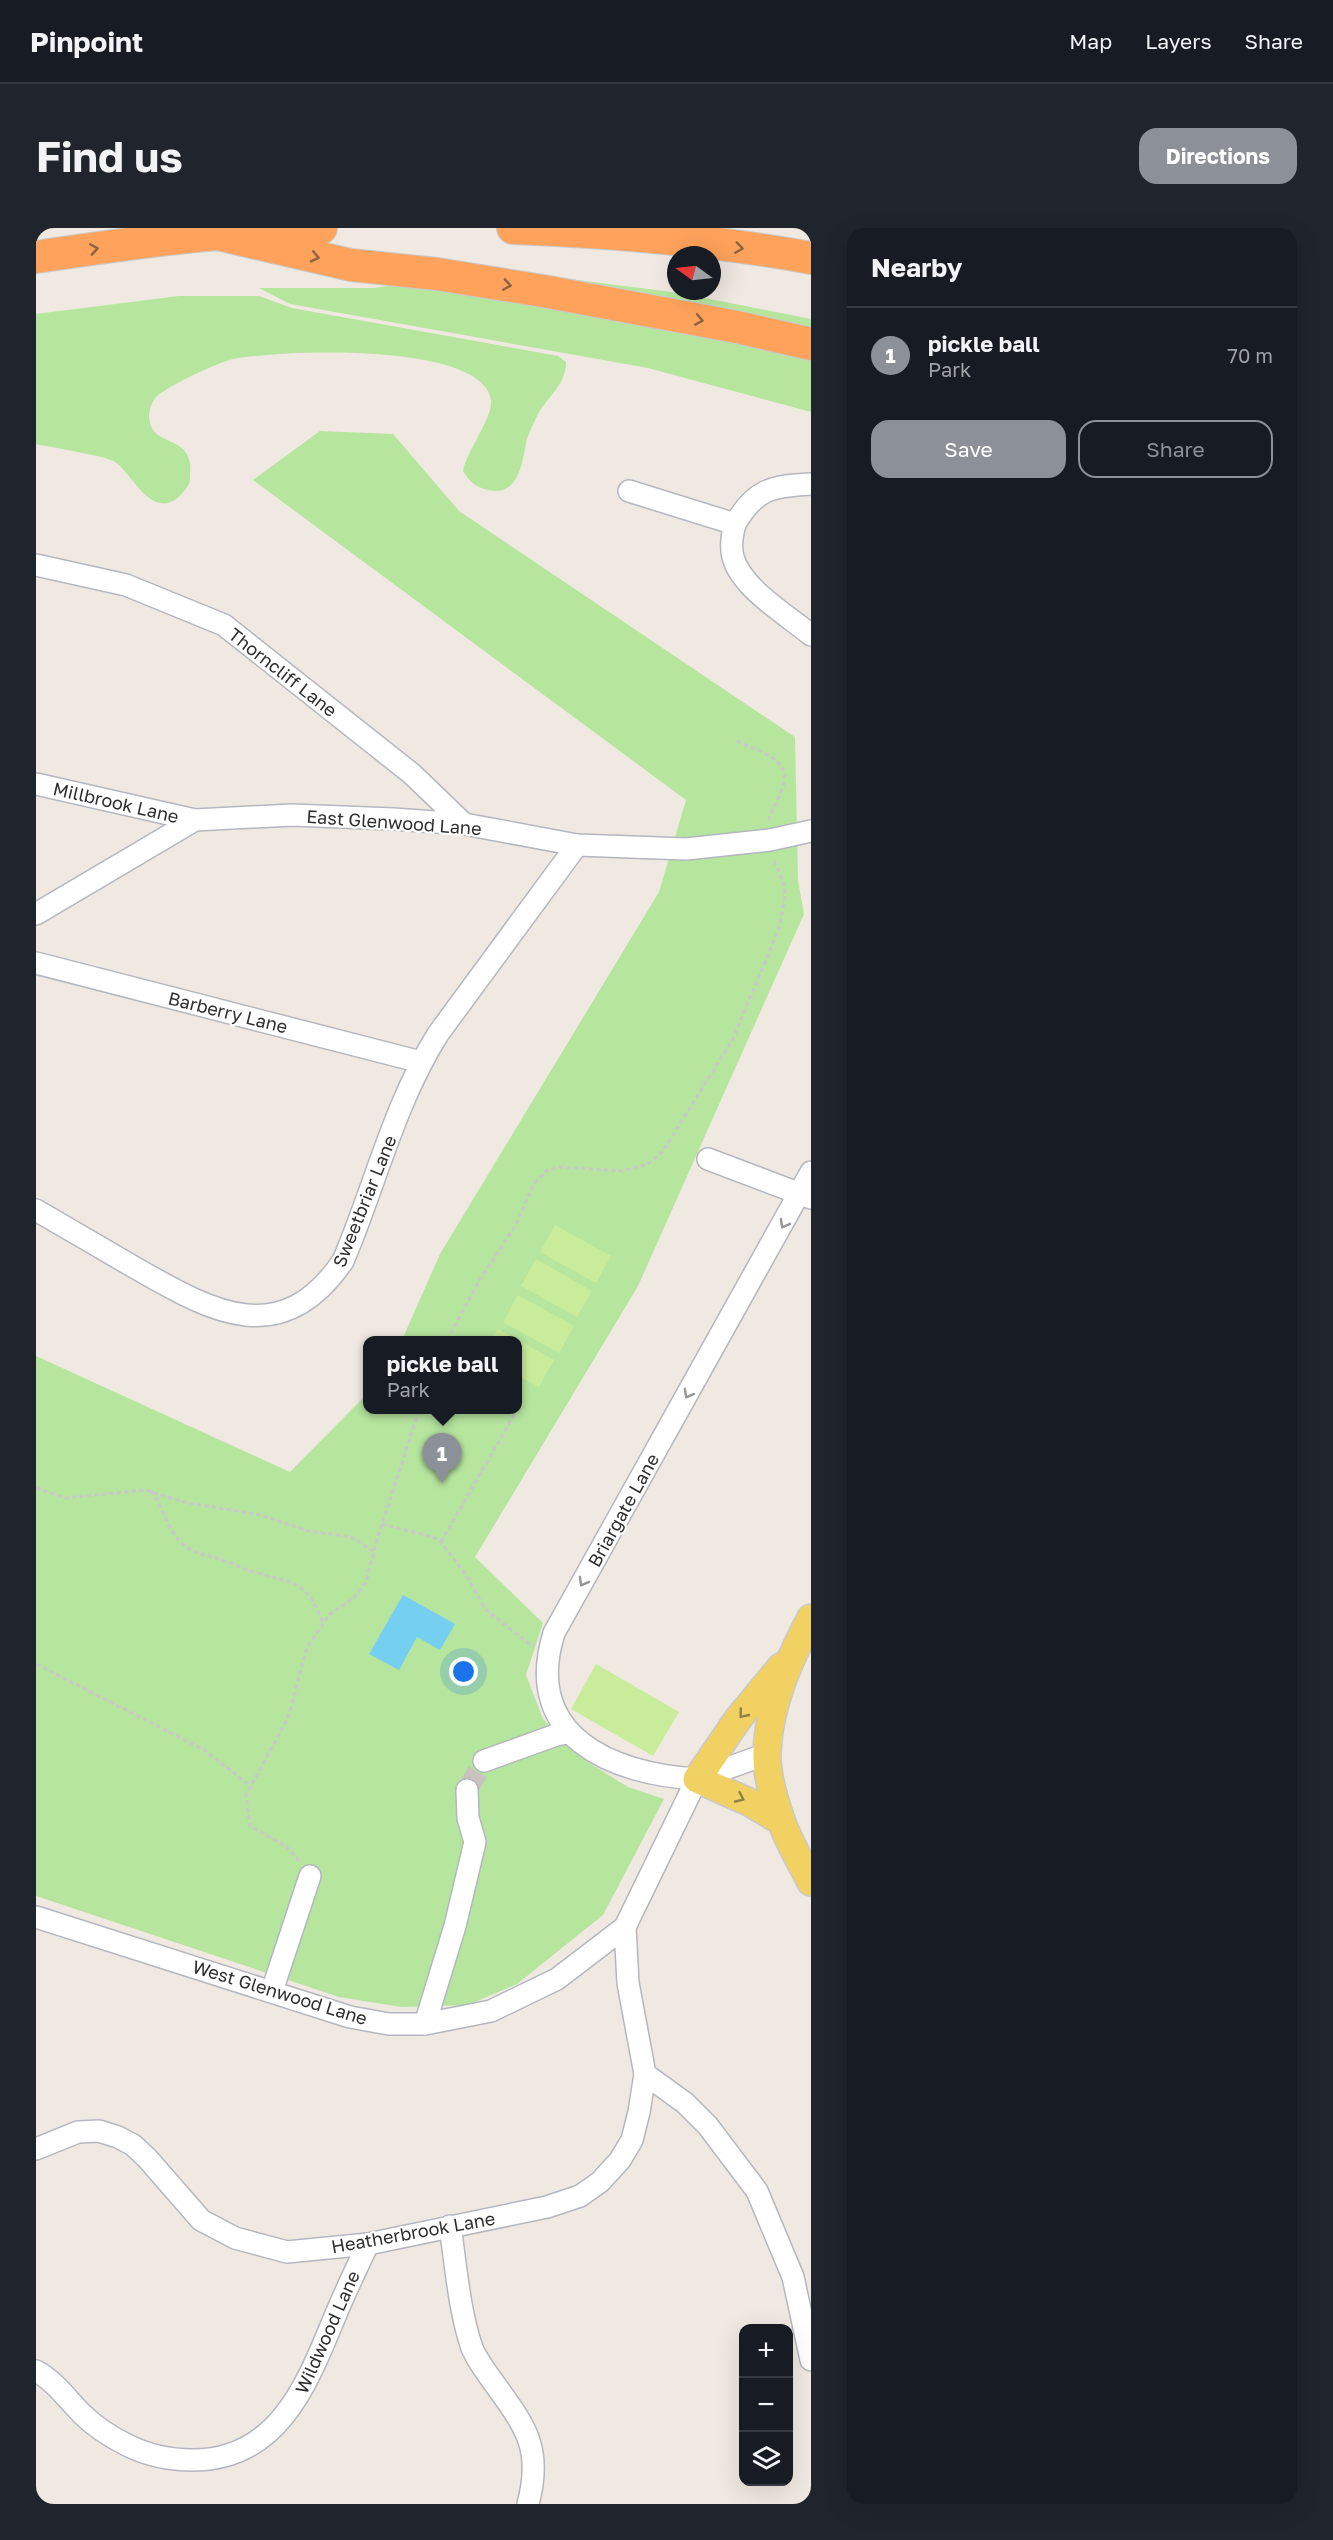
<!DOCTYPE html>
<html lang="en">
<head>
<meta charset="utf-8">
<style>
	body { margin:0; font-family:"Golos Text",sans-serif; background:#20242c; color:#f1f3f6 }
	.controls { position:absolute; right:18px; bottom:18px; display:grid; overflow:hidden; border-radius:12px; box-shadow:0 6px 24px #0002 }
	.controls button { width:54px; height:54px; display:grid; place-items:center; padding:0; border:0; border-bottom:2px solid #363941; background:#171b24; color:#f1f3f6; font:30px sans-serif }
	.compass { position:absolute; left:631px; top:18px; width:54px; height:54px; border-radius:50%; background:#171b24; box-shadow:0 6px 24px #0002; rotate:285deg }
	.you { position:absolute; left:428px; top:1444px; width:21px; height:21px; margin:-15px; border:4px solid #fff; border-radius:50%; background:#1a73e8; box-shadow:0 0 0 9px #1a73e833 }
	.badge { display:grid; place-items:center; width:39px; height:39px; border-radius:50%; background:#8c9099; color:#fff; font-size:20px; font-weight:700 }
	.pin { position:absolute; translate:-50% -50px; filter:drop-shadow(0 2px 3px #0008) }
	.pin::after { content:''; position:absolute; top:32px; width:21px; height:18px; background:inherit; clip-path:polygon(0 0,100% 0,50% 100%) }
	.popup { position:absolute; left:327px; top:1108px; width:159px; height:78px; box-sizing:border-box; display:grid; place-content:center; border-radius:12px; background:#171b24; filter:drop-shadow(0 2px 4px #0005); font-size:20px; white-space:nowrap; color:#9ea1a6 }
	.popup b { font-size:22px; color:#f1f3f6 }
	.popup::after { content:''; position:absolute; left:50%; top:100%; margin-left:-12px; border:12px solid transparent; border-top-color:#171b24 }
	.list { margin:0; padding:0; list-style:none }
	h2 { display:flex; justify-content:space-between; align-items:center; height:78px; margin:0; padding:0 24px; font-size:26px }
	h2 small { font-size:20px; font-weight:400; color:#9ea1a6 }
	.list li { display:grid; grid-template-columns:39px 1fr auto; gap:18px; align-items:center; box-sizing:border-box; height:96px; padding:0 24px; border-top:2px solid #363941 }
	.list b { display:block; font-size:22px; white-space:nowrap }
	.list p { margin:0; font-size:20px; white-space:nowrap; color:#9ea1a6 }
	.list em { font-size:20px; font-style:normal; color:#9ea1a6 }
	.actions { display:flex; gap:12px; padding:18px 24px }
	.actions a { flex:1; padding:14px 0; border:2px solid #8c9099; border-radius:18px; text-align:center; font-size:21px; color:#8c9099 }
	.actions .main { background:#8c9099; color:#fff }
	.icon { flex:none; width:33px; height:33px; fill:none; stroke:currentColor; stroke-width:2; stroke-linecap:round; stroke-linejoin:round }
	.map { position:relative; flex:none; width:775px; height:2276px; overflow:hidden; border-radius:18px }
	header { display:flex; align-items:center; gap:36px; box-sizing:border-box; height:84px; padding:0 30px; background:#171b24; border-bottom:2px solid #363941 }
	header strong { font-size:28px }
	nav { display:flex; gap:33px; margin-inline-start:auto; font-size:21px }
	.intro { display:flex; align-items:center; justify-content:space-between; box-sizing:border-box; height:144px; padding:0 36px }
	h1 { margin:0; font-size:42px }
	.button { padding:15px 27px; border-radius:18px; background:#8c9099; color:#fff; font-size:21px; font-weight:700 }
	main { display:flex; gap:36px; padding:0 36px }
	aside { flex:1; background:#171b24; border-radius:18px; box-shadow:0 6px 24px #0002 }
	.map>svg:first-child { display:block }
	.green { fill:#b6e59e }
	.pitch { fill:#c9ec9a }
	.water { fill:#75cff0 }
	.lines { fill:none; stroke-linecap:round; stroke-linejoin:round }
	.minor-tunnel { stroke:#c8c4bd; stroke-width:21; stroke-dasharray:21 10; stroke-linecap:butt }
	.minor-casing { stroke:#b4b7c1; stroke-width:24 }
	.major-casing { stroke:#c9c9c9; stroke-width:30 }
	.highway-casing { stroke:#c9c9c9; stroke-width:34 }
	.path { stroke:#c9c9c9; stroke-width:3; stroke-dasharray:4.5 3; stroke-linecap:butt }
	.minor { stroke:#fff; stroke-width:21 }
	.major { stroke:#f2d163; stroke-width:27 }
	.highway { stroke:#ffa35c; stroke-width:32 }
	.oneway { stroke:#8c6343 }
	.oneway2 { stroke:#969696 }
	.oneway3 { stroke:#908048 }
	.labels { text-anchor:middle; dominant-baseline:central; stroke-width:4.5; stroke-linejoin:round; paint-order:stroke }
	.street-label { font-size:18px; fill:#2e2e2e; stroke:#fff }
</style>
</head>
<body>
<header>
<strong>Pinpoint</strong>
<nav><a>Map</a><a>Layers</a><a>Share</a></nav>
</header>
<div class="intro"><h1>Find us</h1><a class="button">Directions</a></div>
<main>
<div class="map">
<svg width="775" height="2276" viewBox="0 0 775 2276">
	<rect width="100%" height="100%" fill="#efe9e1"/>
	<g class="green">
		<polygon points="454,41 644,65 775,91 775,184 612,140 254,76 223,60 338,60"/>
		<path d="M143,68H223L256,80L522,128L530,134C530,158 510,169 500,190C497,197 493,204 491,211C486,233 484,269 452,262C439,259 434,254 427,243C431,222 457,190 455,172C447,113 241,122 198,131C182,134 134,157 121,168C116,173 113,182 113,189C115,212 133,209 147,221C154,228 155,237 154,246C154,252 155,254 151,259C145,267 141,273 131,275C109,279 95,245 79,234C71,228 14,219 0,216V86Z"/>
		<polygon points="284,203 357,206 423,283 759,509 762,652 768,686 602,1058 439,1329 507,1395 490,1447 507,1491 550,1533 592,1559 628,1571 567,1687 481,1756 432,1777 365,1779 303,1769 0,1668 0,1128 254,1244 331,1166 331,1182 481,1182 481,1112 366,1112 404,1026 623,664 650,572 217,252"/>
	</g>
	<g class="pitch">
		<polygon points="519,997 575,1028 560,1055 504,1024"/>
		<polygon points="500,1031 556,1063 541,1089 485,1058"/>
		<polygon points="482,1067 538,1098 523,1125 467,1094"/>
		<polygon points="462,1101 518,1132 503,1159 481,1147 481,1112 455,1112"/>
		<polygon points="560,1436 643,1484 617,1528 535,1481"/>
	</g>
	<polygon class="water" points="367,1367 419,1396 404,1422 381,1409 363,1442 333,1426"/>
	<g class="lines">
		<polyline class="minor-tunnel" points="431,1562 448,1533"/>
		<defs>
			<g id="minor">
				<path d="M593,263L699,296C696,307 694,318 697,329C705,360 751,387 775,407"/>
				<path d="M699,296C719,261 736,258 775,256"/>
				<polyline points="0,337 90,357 188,397 376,546 428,596"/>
				<polyline points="0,556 159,592"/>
				<polyline points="0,686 159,592 256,587 357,591 428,596 541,617 650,621 734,612 775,603"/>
				<polyline points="0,735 385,834"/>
				<polyline points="672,931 775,970"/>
				<path d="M0,982C34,1002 69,1022 103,1042C178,1085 246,1122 307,1033C339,958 358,876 402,806L541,617"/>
				<polyline points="448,1533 520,1507 532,1505"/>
				<path d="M661,1551C575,1546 486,1508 518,1405L775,944"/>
				<polyline points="0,1689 314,1789 353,1796 389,1796 455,1783 521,1751 589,1699 661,1551 731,1526"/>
				<polyline points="589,1699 592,1755 609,1846 649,1875 672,1898 721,1963 757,2049 775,2132"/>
				<polyline points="236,1763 274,1648"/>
				<polyline points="389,1796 419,1698 439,1614 432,1590 431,1562"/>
				<polyline points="0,1921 42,1904 63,1903 82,1909 97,1917 111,1930 165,1992 199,2010 251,2024 332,2016 511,1979 544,1968 564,1954 584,1932 596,1912 603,1884 609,1846"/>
				<path d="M414,1998C420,2038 423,2082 436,2120C441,2132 450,2144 458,2155C489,2198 507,2220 492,2276"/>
				<path d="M0,2143C19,2153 31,2171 46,2186C59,2199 75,2209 91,2217C111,2227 135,2232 157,2232C244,2232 272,2153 300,2086C310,2062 321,2039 332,2016"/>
			</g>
			<g id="major">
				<path d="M775,1390C753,1432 733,1476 731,1524C730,1545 738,1572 745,1592C752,1613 765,1634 775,1654"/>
				<polyline points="745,1439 702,1491 661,1551 713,1574 745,1593"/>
			</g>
			<g id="highway">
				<path d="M477,0C577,4 677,12 775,30"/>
				<polyline points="181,6 315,37 401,46 507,63 701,99 775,116"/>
				<path d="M0,29C94,15 189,2 285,0"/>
			</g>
		</defs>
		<use href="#minor" class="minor-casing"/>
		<use href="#major" class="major-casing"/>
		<use href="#highway" class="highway-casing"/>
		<g class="path">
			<path d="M701,513C719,522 757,531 747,558C743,570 736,581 732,594"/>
			<polyline points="411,1112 443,1053 479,998 498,956 510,943 524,939 586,943 612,936 627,923 697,811 743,700 749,668 748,657 737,630"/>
			<polyline points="0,1260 29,1270 109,1262 148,1274 225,1287 272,1303 315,1309 337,1323"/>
			<path d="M115,1263C128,1280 132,1305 149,1318C159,1326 172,1327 183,1331C195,1334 206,1341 218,1344C257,1356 270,1350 287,1395"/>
			<polyline points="346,1296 397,1309 405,1314 432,1350 449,1381 497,1419"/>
			<polyline points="405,1314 481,1182"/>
			<polyline points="0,1436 168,1522 215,1558"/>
			<polyline points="263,1633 251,1619 214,1598 210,1567 252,1490 271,1419 294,1386 318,1370 330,1354 340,1315 383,1182"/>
		</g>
		<use href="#minor" class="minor"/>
		<use href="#major" class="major"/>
		<use href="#highway" class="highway"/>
	</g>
	<defs><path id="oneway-chevron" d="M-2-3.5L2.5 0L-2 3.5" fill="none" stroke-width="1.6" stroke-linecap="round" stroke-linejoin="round" transform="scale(1.5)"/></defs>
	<g class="oneway">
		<use href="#oneway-chevron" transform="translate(703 20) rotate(8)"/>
		<use href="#oneway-chevron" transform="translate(58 21) rotate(-9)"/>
		<use href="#oneway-chevron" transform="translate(279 29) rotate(13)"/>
		<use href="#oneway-chevron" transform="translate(471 57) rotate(9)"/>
		<use href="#oneway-chevron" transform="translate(663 92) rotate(11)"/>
	</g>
	<g class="oneway2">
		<use href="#oneway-chevron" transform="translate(748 996) rotate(119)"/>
		<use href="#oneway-chevron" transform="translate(652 1166) rotate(119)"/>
		<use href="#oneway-chevron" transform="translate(547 1354) rotate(119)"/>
	</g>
	<g class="oneway3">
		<use href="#oneway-chevron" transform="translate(707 1486) rotate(129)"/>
		<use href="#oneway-chevron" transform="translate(704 1570) rotate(25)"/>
	</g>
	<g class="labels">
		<g class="street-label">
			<text transform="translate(247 444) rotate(38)">Thorncliff Lane</text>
			<text transform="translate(80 574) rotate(13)">Millbrook Lane</text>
			<text transform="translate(358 594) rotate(4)">East Glenwood Lane</text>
			<text transform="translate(192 784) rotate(14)">Barberry Lane</text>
			<text transform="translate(328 973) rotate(-68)">Sweetbriar Lane</text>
			<text transform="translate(587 1282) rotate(-61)">Briargate Lane</text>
			<text transform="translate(244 1764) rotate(17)">West Glenwood Lane</text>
			<text transform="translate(377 2004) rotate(-10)">Heatherbrook Lane</text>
			<text transform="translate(291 2104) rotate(-66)">Wildwood Lane</text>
		</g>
	</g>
</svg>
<div class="controls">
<button>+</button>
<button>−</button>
<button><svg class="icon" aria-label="layers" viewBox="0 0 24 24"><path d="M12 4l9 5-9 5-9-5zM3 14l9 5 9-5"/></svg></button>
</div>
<svg class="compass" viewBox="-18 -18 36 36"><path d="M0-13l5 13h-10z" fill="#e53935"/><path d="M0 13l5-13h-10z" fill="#9ea1a6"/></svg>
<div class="you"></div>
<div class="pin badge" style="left:406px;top:1255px">1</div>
<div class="popup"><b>pickle ball</b>Park</div>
</div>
<aside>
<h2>Nearby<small></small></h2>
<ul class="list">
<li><span class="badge">1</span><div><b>pickle ball</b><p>Park</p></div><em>70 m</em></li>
</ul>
<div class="actions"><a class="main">Save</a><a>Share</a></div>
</aside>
</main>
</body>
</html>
